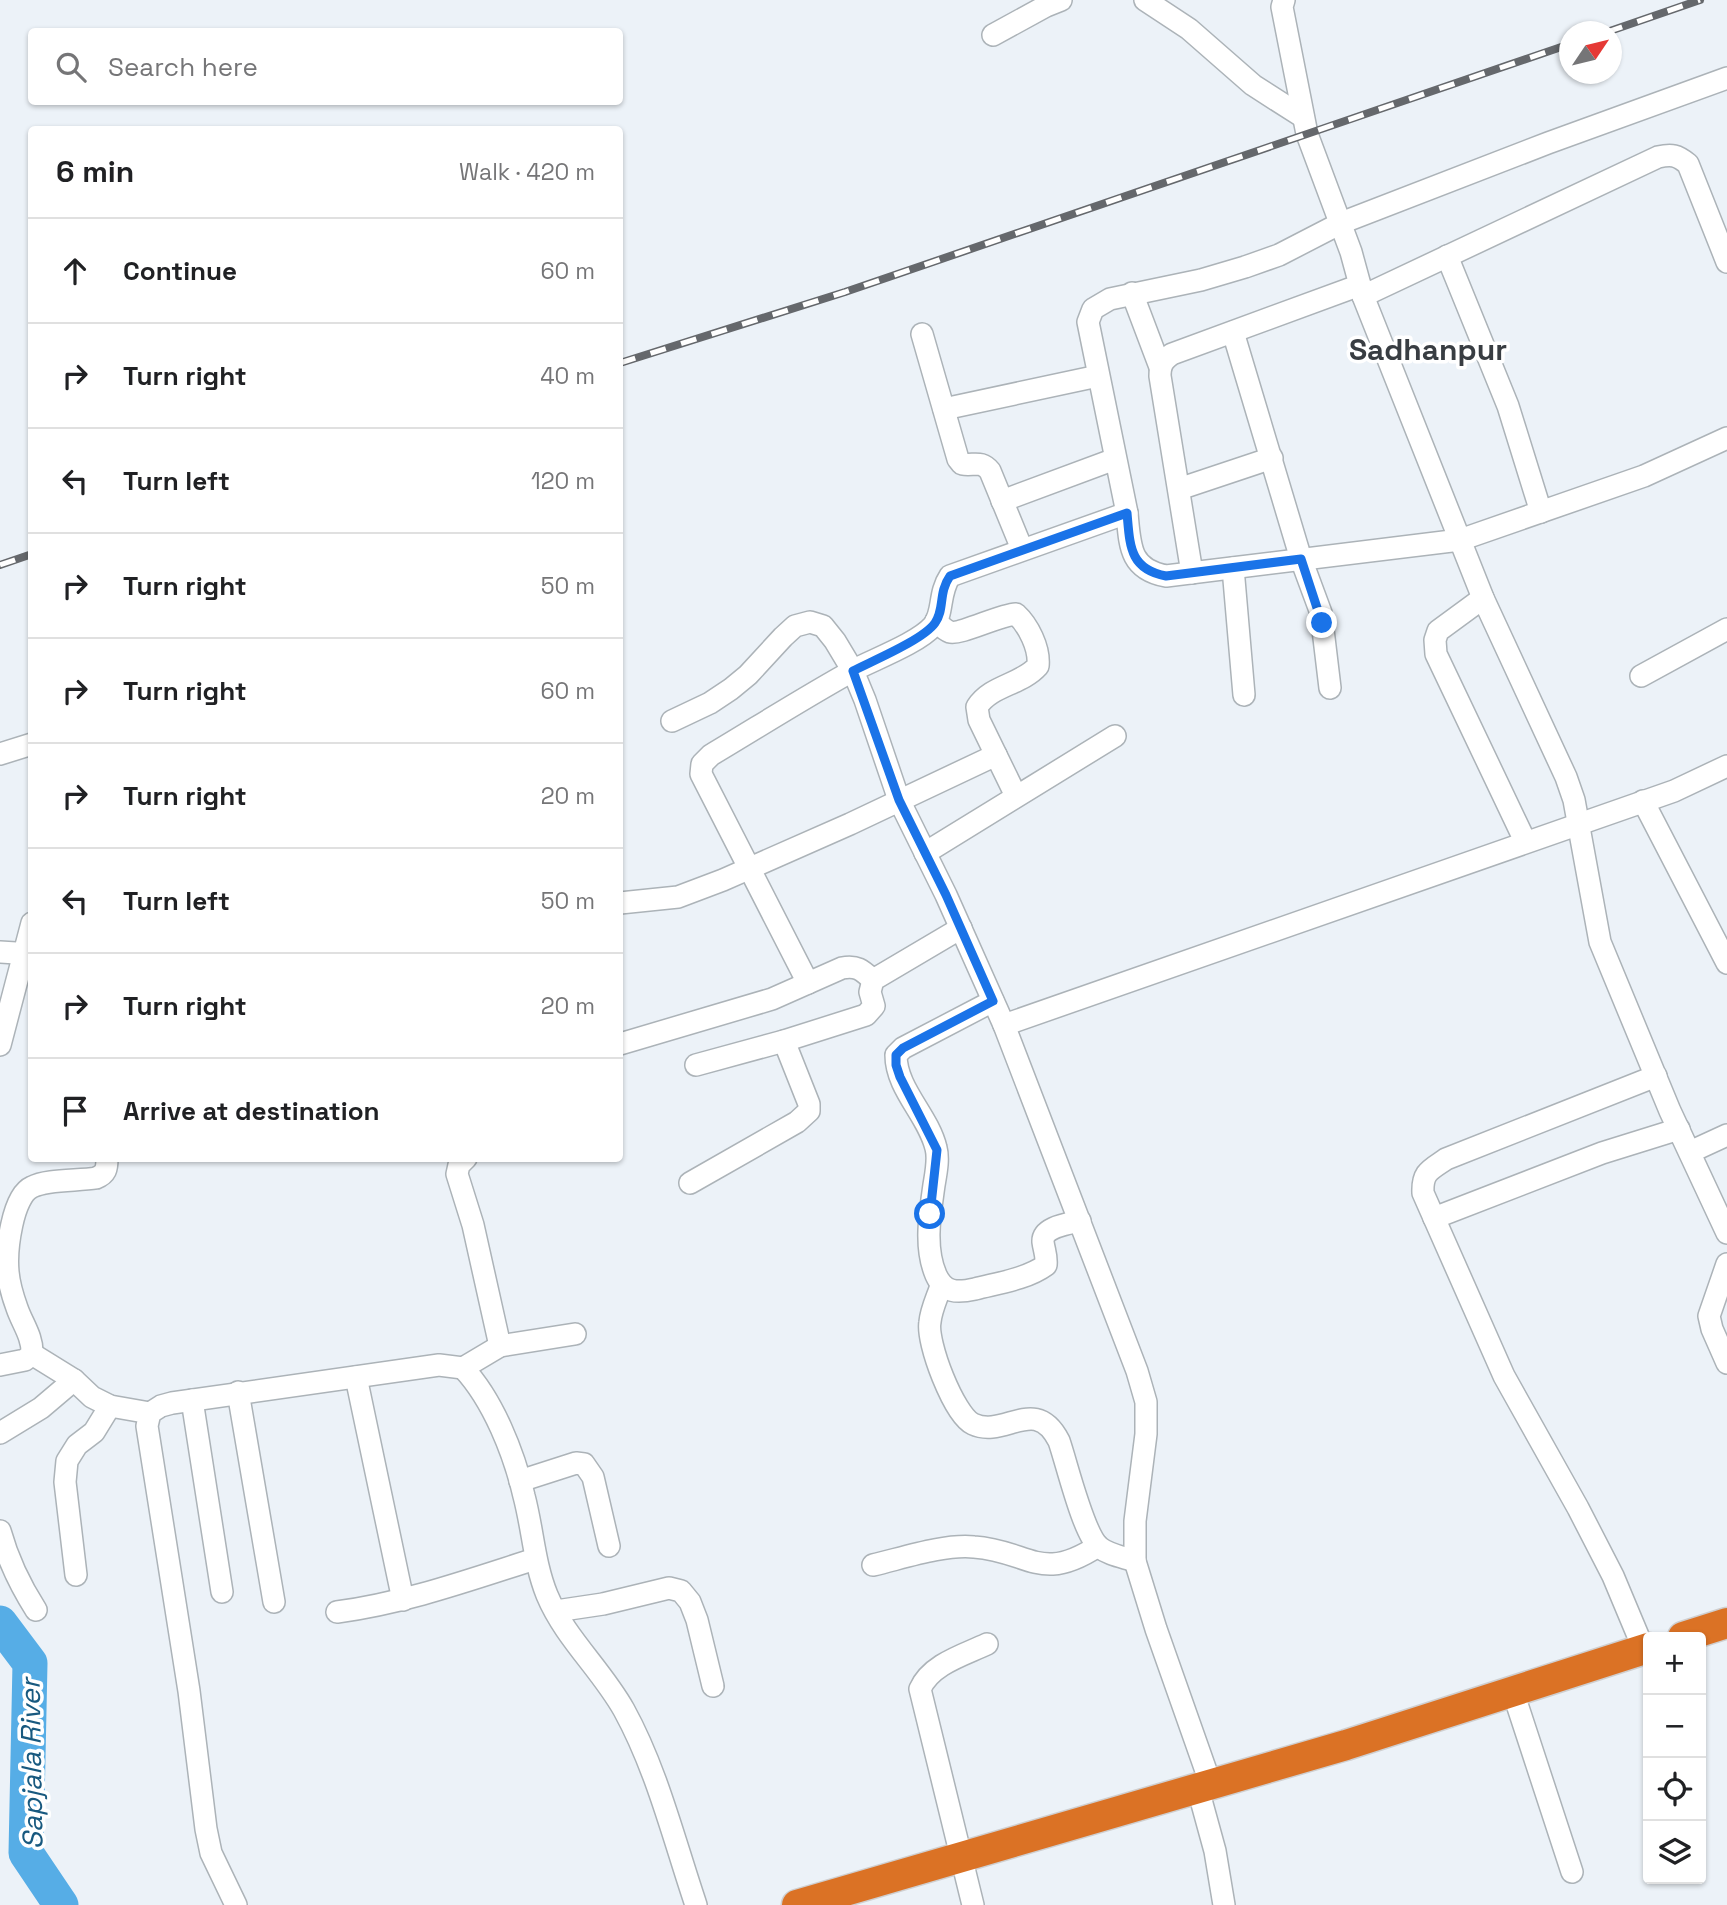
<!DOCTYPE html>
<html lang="en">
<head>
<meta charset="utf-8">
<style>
	body { margin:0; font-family:"Space Grotesk",sans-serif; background:#f2f2f2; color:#202124 }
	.controls { position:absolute; right:21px; bottom:21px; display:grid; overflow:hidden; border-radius:7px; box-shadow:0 2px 5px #0004 }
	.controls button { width:63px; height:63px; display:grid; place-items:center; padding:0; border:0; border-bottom:2px solid #e0e0e0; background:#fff; color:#202124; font:35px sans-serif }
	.compass { position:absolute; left:1559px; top:21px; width:63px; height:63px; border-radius:50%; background:#fff; box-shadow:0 2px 5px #0004; rotate:55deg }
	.stop { position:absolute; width:21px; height:21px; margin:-16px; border:5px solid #1a73e8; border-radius:50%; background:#fff }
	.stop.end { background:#1a73e8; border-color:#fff; box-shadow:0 2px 7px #0008 }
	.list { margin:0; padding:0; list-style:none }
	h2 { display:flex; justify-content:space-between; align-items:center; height:91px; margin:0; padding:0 28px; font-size:30px }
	h2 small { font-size:23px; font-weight:400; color:#757577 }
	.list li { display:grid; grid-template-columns:46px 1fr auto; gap:21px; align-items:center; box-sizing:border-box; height:105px; padding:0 28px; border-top:2px solid #e0e0e0 }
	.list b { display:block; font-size:26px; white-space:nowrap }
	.list em { font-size:23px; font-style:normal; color:#757577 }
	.icon { flex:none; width:38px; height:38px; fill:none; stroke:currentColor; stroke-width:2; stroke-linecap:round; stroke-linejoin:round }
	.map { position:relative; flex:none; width:1727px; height:1905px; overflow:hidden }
	.search { position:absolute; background:#fff; box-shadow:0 2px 5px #0004; left:28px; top:28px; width:595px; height:77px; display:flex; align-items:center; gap:18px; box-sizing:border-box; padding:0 24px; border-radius:7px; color:#757577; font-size:26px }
	.panel { position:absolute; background:#fff; box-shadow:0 2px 5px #0004; left:28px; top:126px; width:595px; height:1036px; border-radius:7px }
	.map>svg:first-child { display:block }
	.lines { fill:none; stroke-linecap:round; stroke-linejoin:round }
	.river { stroke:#56ade6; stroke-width:35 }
	.minor-casing { stroke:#acb3b8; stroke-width:24 }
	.highway-casing { stroke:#cfcfd0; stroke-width:33 }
	.minor { stroke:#fff; stroke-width:21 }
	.highway { stroke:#db7225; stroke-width:30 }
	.rail-casing { stroke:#65686c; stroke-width:8 }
	.rail { stroke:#fff; stroke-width:5; stroke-dasharray:16; stroke-linecap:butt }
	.route { stroke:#1a73e8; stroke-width:9 }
	.labels { text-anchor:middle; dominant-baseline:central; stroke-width:7; stroke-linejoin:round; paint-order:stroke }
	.water-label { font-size:28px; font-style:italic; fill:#18597f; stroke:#fff }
	.quarter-label { font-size:30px; font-weight:bold; fill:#383d42; stroke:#fff }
</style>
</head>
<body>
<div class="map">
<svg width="1727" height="1905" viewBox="0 0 1727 1905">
	<rect width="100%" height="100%" fill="#ecf2f8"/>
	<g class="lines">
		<polyline class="river" points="0,1623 30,1663 26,1853 61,1905"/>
		<defs>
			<g id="minor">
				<polyline points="1145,0 1189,29 1253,85 1303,117"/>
				<polyline points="1284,0 1282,7 1307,134 1351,252 1363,296 1483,598 1566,777 1574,800 1600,942 1670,1111 1727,1233"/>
				<polyline points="993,35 1046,6 1061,0"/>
				<path d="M1727,78L1548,143L1341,223L1279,255L1245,267L1201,280L1110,299L1093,309L1088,322L1127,513C1130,545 1129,569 1166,576L1460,540L1644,476L1727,438"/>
				<polyline points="1447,256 1508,406 1541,512"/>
				<polyline points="1132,293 1160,367"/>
				<path d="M1363,296L1658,157C1672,154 1677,155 1688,164L1727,262"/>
				<polyline points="1233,332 1301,559 1321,613 1330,688"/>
				<path d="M922,334L958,459L962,464C974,466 981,460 990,471L1022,549"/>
				<polyline points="944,409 1098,376"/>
				<polyline points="1179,489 1272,458"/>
				<polyline points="1002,501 1115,459"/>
				<polyline points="1233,568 1244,695"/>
				<path d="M1192,573L1160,376C1160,365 1163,360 1172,354L1360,285"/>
				<polyline points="1483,598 1438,631 1435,640 1436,654 1525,841"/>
				<path d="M936,621C940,625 944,630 950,632C960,635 999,615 1016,614C1028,625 1040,648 1038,666C1021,685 991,685 977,707L979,720L1016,796"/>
				<polyline points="1641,676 1727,629"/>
				<polyline points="672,721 710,703 731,689 748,675 783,637 795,626 810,622 823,626 835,641 853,671 865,700 899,800 946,895 1004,1025 1137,1371 1146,1402 1146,1434 1135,1521 1135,1561 1156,1629 1211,1785"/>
				<polyline points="0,754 32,744"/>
				<polyline points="1643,801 1727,963"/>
				<polyline points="925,853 1115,736"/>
				<polyline points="620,903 678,897 723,880 850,824 996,755"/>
				<polyline points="0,952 32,954"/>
				<path d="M808,983L701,774L702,764L711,755C758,727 805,697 854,670C875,659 918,643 933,626C944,613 938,594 950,576L1127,513"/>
				<path d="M993,1001L903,1048L896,1055C896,1089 928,1115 936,1148C939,1159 936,1173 934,1185C930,1214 924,1247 936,1275C944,1293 957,1293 975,1289C998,1283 1027,1279 1046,1265C1047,1256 1044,1250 1043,1242C1042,1227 1068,1224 1080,1221"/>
				<polyline points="1004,1025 1674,791 1727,766"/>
				<path d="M620,1044L772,999L842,968C857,965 862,970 873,980"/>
				<polyline points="0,1045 32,923"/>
				<polyline points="696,1065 784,1041 866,1015 874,1006 870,992 873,980 961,928"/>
				<polyline points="1690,1152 1727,1135"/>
				<polyline points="466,1158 459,1165 457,1174 473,1225 500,1346"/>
				<polyline points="690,1183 797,1122 809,1111 809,1104 784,1041"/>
				<polyline points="1434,1218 1602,1153 1679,1129"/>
				<polyline points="1727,1264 1709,1316 1712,1329 1727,1363"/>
				<path d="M941,1286C937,1298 931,1310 930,1322C926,1342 954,1415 973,1424C1005,1439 1035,1394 1059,1441C1067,1464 1083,1533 1099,1547C1109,1555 1123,1557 1135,1561"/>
				<polyline points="32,1354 74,1380 92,1397 110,1406 150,1413"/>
				<path d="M0,1365L25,1360L32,1354C33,1337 22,1323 17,1308C13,1297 9,1283 8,1272C6,1251 12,1196 32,1187C47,1179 78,1181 96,1178C106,1174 107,1169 107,1158"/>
				<path d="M463,1368C493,1400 514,1453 524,1496C533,1530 534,1563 547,1595C565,1638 601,1669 624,1710C657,1770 674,1840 696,1905"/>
				<polyline points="356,1377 403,1600"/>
				<polyline points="238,1392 274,1602"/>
				<polyline points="192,1400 222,1592"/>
				<polyline points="0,1433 41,1408 74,1380"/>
				<polyline points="520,1481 576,1463 584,1464 593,1477 609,1546"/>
				<path d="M0,1531C8,1560 20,1585 36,1610"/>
				<path d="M873,1565C903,1558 944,1544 974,1547C1030,1551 1040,1584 1098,1546"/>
				<polyline points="76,1575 65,1482 67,1461 77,1445 94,1432 110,1406"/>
				<polyline points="556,1611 603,1604 669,1588 681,1591 690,1602 697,1620 713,1686"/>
				<path d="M337,1612C405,1603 469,1580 535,1559"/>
				<path d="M1644,1650L1613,1576L1578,1508L1504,1376L1423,1193C1422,1172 1430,1170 1446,1159L1656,1076"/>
				<polyline points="1513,1692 1572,1872"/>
				<polyline points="1198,1789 1215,1851 1224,1905"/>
				<polyline points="236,1905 211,1853 206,1829 189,1691 147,1426 150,1413 161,1406 172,1403 439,1365 463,1368 500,1346 575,1334"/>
				<path d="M973,1905L920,1689C931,1664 964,1655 987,1644"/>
			</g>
			<g id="highway">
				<polyline points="1683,1637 1727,1623"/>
				<polyline points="797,1905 1346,1745 1648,1648"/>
			</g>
		</defs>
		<use href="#minor" class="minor-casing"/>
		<use href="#highway" class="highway-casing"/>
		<use href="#minor" class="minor"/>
		<use href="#highway" class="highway"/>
		<defs>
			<g id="rail">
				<polyline points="1607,32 1700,0"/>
				<polyline points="620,363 845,292 1570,44"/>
				<polyline points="0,565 32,554"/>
			</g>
		</defs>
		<use href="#rail" class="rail-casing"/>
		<use href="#rail" class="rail"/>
	</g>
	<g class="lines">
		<path class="route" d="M930,1214L937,1150L900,1077L896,1065V1055L903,1048L993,1001L946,895L899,800L853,671C872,661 923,640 935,623C945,609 938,593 950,576L1127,513C1130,545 1129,569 1166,576L1301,559L1322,623"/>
	</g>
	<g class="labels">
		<g class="water-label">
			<text transform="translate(31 1764) rotate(-91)">Sapjala River</text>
		</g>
		<g class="quarter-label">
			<text x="1428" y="349">Sadhanpur</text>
		</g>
	</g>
</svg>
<div class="controls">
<button>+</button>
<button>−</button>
<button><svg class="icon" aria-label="locate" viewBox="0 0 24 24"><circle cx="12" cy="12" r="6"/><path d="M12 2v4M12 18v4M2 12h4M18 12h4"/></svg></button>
<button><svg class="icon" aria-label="layers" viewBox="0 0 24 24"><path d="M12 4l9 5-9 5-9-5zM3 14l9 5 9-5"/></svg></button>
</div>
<svg class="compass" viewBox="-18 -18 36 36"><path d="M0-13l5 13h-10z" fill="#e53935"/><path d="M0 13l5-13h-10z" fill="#757577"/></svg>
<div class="stop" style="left:930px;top:1214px"></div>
<div class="stop end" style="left:1322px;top:623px"></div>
<div class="search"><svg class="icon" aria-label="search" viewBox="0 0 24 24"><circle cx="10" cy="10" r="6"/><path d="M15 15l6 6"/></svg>Search here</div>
<section class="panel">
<h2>6 min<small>Walk · 420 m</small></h2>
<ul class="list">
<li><svg class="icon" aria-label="ahead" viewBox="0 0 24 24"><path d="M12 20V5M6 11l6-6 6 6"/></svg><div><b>Continue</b></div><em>60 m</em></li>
<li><svg class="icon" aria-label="right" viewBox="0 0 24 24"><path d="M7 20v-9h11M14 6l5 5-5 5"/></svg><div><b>Turn right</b></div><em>40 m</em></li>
<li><svg class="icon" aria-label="left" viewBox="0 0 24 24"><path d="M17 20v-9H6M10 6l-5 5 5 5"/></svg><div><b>Turn left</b></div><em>120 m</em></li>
<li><svg class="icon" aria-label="right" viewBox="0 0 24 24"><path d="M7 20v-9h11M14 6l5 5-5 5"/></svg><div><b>Turn right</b></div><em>50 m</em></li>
<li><svg class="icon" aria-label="right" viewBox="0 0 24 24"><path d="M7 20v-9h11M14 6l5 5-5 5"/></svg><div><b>Turn right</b></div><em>60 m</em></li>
<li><svg class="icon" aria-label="right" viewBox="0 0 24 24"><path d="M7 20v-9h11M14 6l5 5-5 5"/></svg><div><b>Turn right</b></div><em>20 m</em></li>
<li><svg class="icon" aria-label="left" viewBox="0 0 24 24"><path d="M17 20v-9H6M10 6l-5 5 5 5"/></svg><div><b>Turn left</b></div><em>50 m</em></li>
<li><svg class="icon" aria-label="right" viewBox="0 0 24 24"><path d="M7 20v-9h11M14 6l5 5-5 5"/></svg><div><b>Turn right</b></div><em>20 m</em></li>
<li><svg class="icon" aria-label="arrive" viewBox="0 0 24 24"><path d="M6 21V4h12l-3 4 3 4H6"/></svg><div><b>Arrive at destination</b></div></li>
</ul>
</section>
</div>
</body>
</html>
